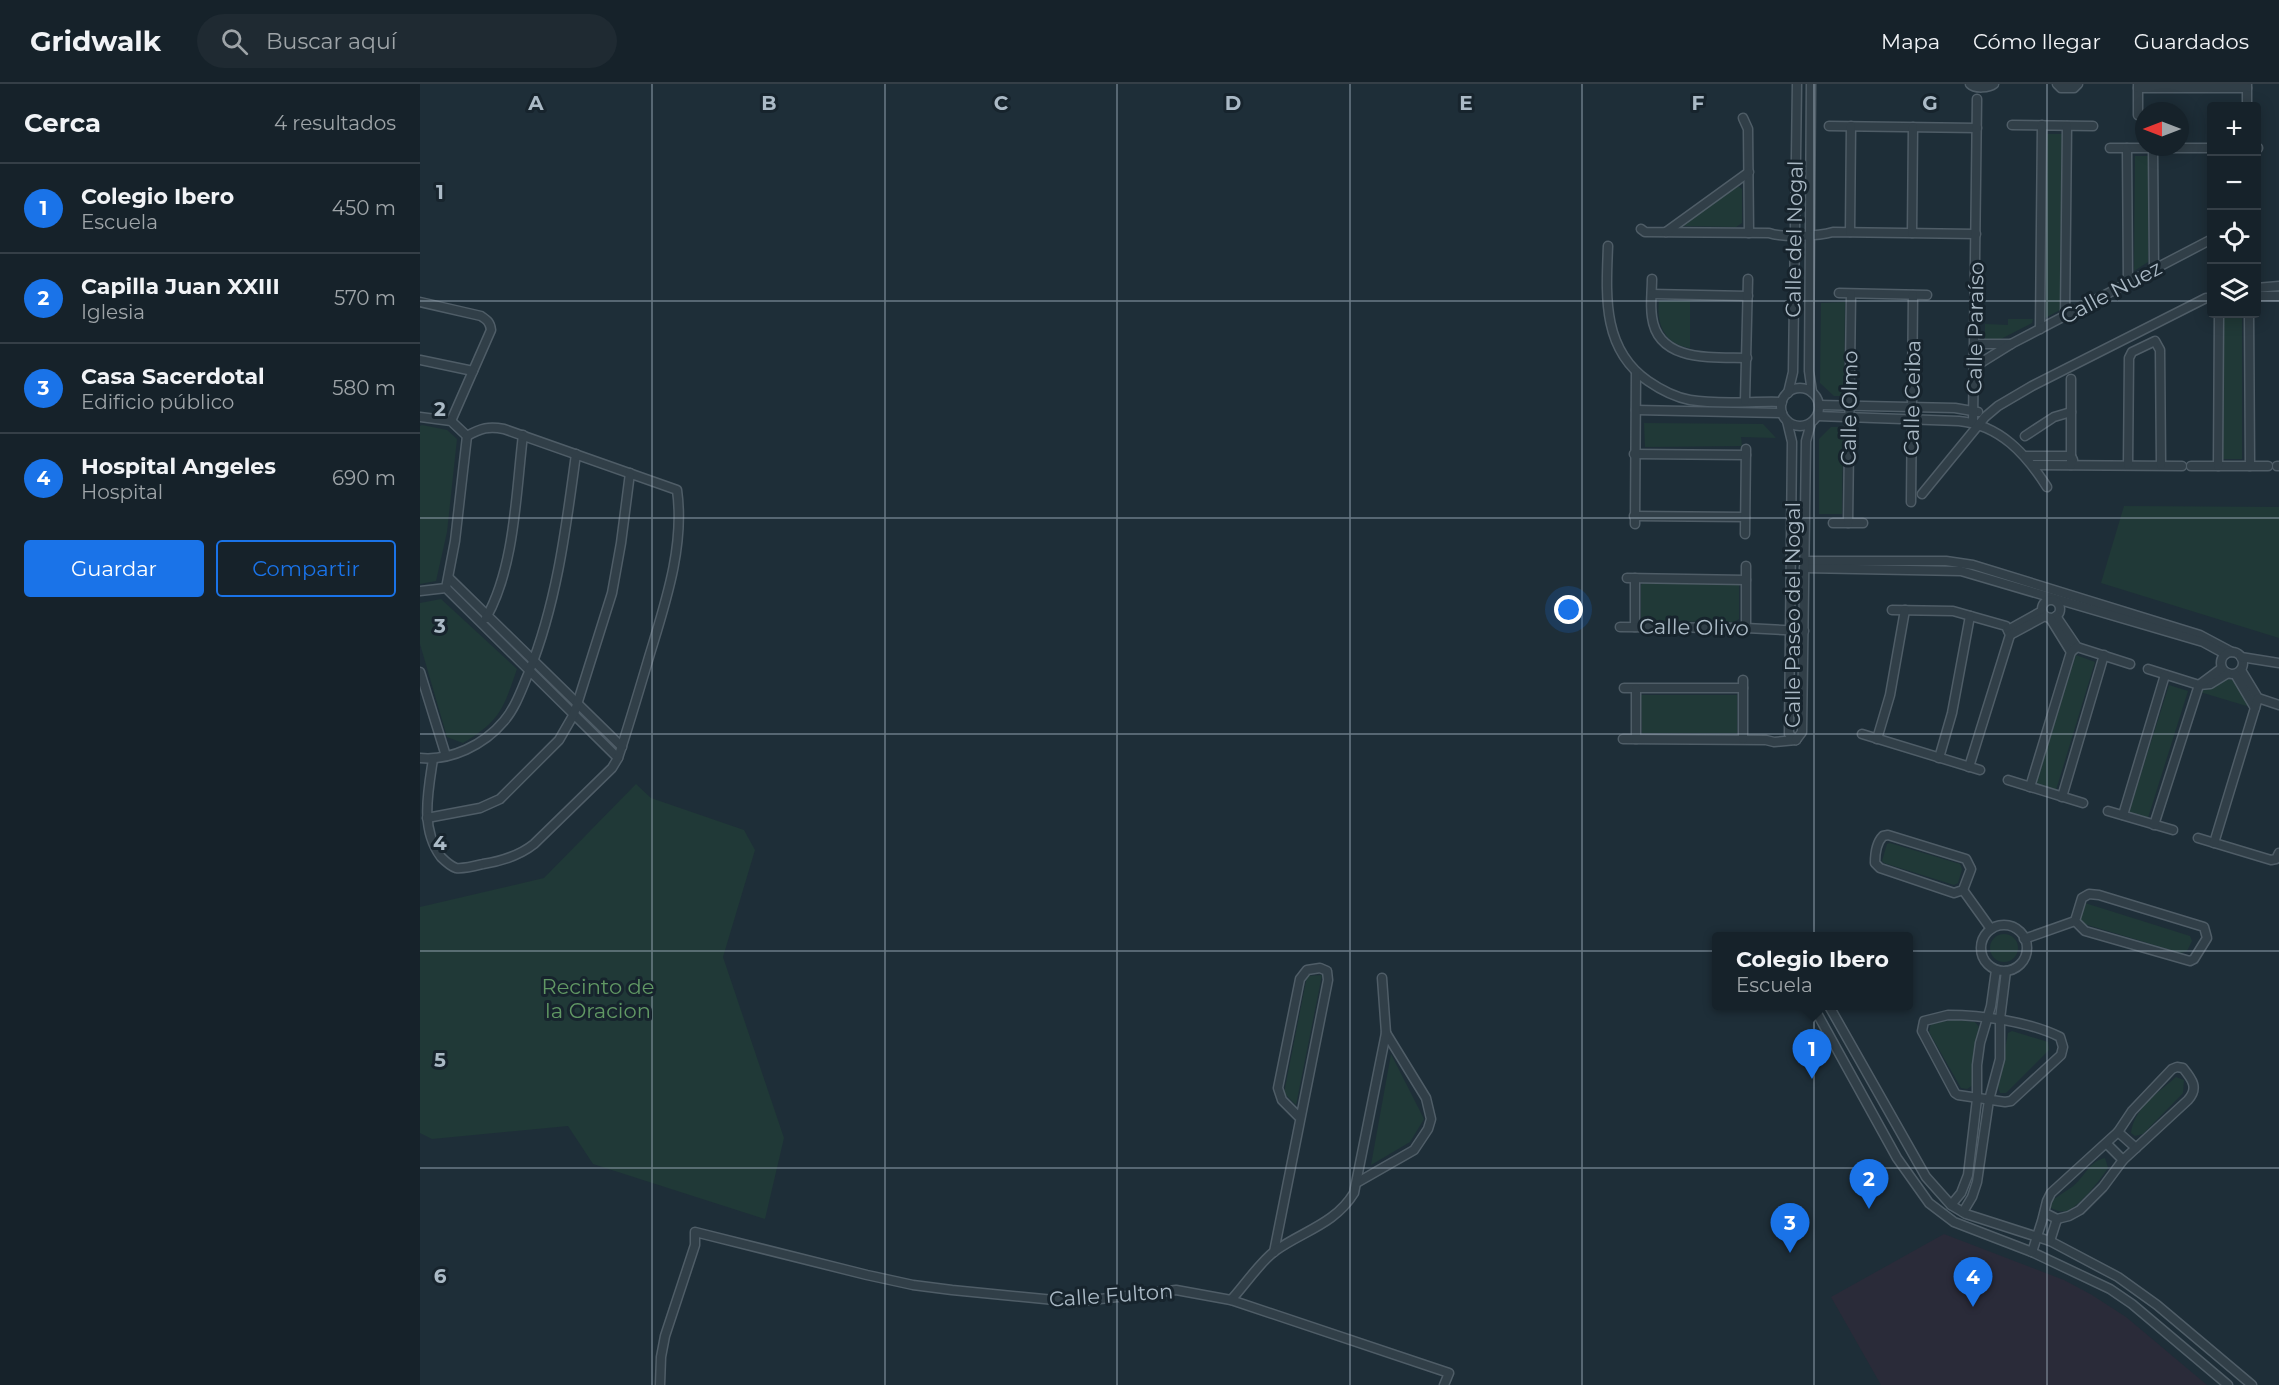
<!DOCTYPE html>
<html lang="es">
<head>
<meta charset="utf-8">
<style>
	body { margin:0; font-family:Montserrat,sans-serif; background:#1f2a32; color:#f1f3f6 }
	.controls { position:absolute; right:18px; top:18px; display:grid; overflow:hidden; border-radius:6px; box-shadow:0 3px 15px #0003 }
	.controls button { width:54px; height:54px; display:grid; place-items:center; padding:0; border:0; border-bottom:2px solid #353f47; background:#16222a; color:#f1f3f6; font:30px sans-serif }
	.compass { position:absolute; left:1715px; top:18px; width:54px; height:54px; border-radius:50%; background:#16222a; box-shadow:0 3px 15px #0003; rotate:270deg }
	.you { position:absolute; left:1149px; top:526px; width:21px; height:21px; margin:-15px; border:4px solid #fff; border-radius:50%; background:#1a73e8; box-shadow:0 0 0 9px #1a73e833 }
	.badge { display:grid; place-items:center; width:39px; height:39px; border-radius:50%; background:#1a73e8; color:#fff; font-size:20px; font-weight:700 }
	.pin { position:absolute; translate:-50% -50px; filter:drop-shadow(0 2px 3px #0008) }
	.pin::after { content:''; position:absolute; top:32px; width:21px; height:18px; background:inherit; clip-path:polygon(0 0,100% 0,50% 100%) }
	.popup { position:absolute; left:1292px; top:848px; width:201px; height:78px; box-sizing:border-box; display:grid; place-content:center; border-radius:6px; background:#16222a; filter:drop-shadow(0 2px 4px #0005); font-size:20px; white-space:nowrap; color:#9ea4a8 }
	.popup b { font-size:22px; color:#f1f3f6 }
	.popup::after { content:''; position:absolute; left:50%; top:100%; margin-left:-12px; border:12px solid transparent; border-top-color:#16222a }
	.list { margin:0; padding:0; list-style:none }
	h2 { display:flex; justify-content:space-between; align-items:center; height:78px; margin:0; padding:0 24px; font-size:26px }
	h2 small { font-size:20px; font-weight:400; color:#9ea4a8 }
	.list li { display:grid; grid-template-columns:39px 1fr auto; gap:18px; align-items:center; box-sizing:border-box; height:90px; padding:0 24px; border-top:2px solid #353f47 }
	.list b { display:block; font-size:22px; white-space:nowrap }
	.list p { margin:0; font-size:20px; white-space:nowrap; color:#9ea4a8 }
	.list em { font-size:20px; font-style:normal; color:#9ea4a8 }
	.actions { display:flex; gap:12px; padding:18px 24px }
	.actions a { flex:1; padding:14px 0; border:2px solid #1a73e8; border-radius:6px; text-align:center; font-size:21px; color:#1a73e8 }
	.actions .main { background:#1a73e8; color:#fff }
	.icon { flex:none; width:33px; height:33px; fill:none; stroke:currentColor; stroke-width:2; stroke-linecap:round; stroke-linejoin:round }
	.map { position:relative; flex:none; width:1859px; height:1301px; overflow:hidden }
	header { display:flex; align-items:center; gap:36px; box-sizing:border-box; height:84px; padding:0 30px; background:#16222a; border-bottom:2px solid #353f47 }
	header strong { font-size:28px }
	nav { display:flex; gap:33px; margin-inline-start:auto; font-size:21px }
	.search { width:420px; height:54px; background:#1f2a32; display:flex; align-items:center; gap:15px; box-sizing:border-box; padding:0 21px; border-radius:33px; color:#9ea4a8; font-size:22px }
	main { display:flex }
	aside { flex:1; background:#16222a }
	.map>svg:first-child { display:block }
	.medical { fill:#2a2b39 }
	.green { fill:#203937 }
	.lines { fill:none; stroke-linecap:round; stroke-linejoin:round }
	.minor-casing { stroke:#4f5d67; stroke-width:11 }
	.minor { stroke:#313f48; stroke-width:8 }
	.grid { fill:none; stroke:#abbac6; stroke-width:1.5; stroke-opacity:0.55 }
	.labels { text-anchor:middle; dominant-baseline:central; stroke-width:6; stroke-linejoin:round; paint-order:stroke }
	.street-label { font-size:21px; fill:#abbac6; stroke:#17242d }
	.park-label { font-size:21px; fill:#619864; stroke:#17242d }
	.grid-label { font-size:20px; text-anchor:middle; font-weight:bold; fill:#abbac6; stroke:#17242d; stroke-width:6; stroke-linejoin:round; paint-order:stroke }
</style>
</head>
<body>
<header>
<strong>Gridwalk</strong>
<div class="search"><svg class="icon" aria-label="search" viewBox="0 0 24 24"><circle cx="10" cy="10" r="6"/><path d="M15 15l6 6"/></svg>Buscar aquí</div>
<nav><a>Mapa</a><a>Cómo llegar</a><a>Guardados</a></nav>
</header>
<main>
<aside>
<h2>Cerca<small>4 resultados</small></h2>
<ul class="list">
<li><span class="badge">1</span><div><b>Colegio Ibero</b><p>Escuela</p></div><em>450 m</em></li>
<li><span class="badge">2</span><div><b>Capilla Juan XXIII</b><p>Iglesia</p></div><em>570 m</em></li>
<li><span class="badge">3</span><div><b>Casa Sacerdotal</b><p>Edificio público</p></div><em>580 m</em></li>
<li><span class="badge">4</span><div><b>Hospital Angeles</b><p>Hospital</p></div><em>690 m</em></li>
</ul>
<div class="actions"><a class="main">Guardar</a><a>Compartir</a></div>
</aside>
<div class="map">
<svg width="1859" height="1301" viewBox="0 0 1859 1301">
	<rect width="100%" height="100%" fill="#1e2e38"/>
	<polygon class="medical" points="1524,1150 1644,1196 1672,1211 1706,1233 1787,1301 1461,1301 1411,1213"/>
	<g class="green">
		<polygon points="1627,50 1642,50 1640,226 1625,234"/>
		<polygon points="1715,72 1729,72 1728,178 1714,187"/>
		<polygon points="1318,102 1322,105 1322,139 1316,143 1260,142"/>
		<path d="M1239,217H1270V264C1245,261 1236,240 1239,217Z"/>
		<polygon points="1425,218 1424,312 1414,312 1400,299 1401,219"/>
		<polygon points="1805,230 1822,230 1822,375 1802,375 1802,231"/>
		<polygon points="1588,235 1613,235 1612,239 1579,256 1565,255 1565,240 1588,241"/>
		<polygon points="1224,339 1343,340 1356,354 1321,353 1322,362 1225,363"/>
		<polygon points="2,341 27,346 37,355 27,448 16,497 0,500 0,342"/>
		<polygon points="1411,343 1423,343 1422,430 1399,430 1399,355"/>
		<polygon points="1704,422 1859,423 1859,554 1681,499"/>
		<polygon points="1223,499 1315,499 1319,501 1319,535 1314,538 1224,537 1221,534 1221,501"/>
		<path d="M21,515L97,585C83,625 81,636 43,659L27,653L0,560V519Z"/>
		<polygon points="1656,571 1675,578 1636,706 1616,699"/>
		<polygon points="1805,595 1814,596 1830,623 1780,608"/>
		<polygon points="1749,601 1768,607 1728,734 1709,728"/>
		<polygon points="1221,611 1317,611 1317,649 1222,649"/>
		<polygon points="216,700 231,714 324,746 335,766 303,873 364,1054 345,1135 173,1080 148,1042 12,1055 0,1049 0,823 124,794"/>
		<polygon points="1470,759 1540,780 1542,785 1538,799 1534,801 1464,779 1462,777 1467,760"/>
		<path d="M1665,819L1770,852L1772,857L1767,867L1761,869L1661,839C1659,833 1661,823 1665,819Z"/>
		<circle cx="1584" cy="864" r="14"/>
		<polygon points="902,891 876,1021 864,1009 887,892"/>
		<polygon points="1535,936 1555,938 1559,943 1553,969 1553,1001 1547,1005 1541,1004 1509,948 1511,939"/>
		<polygon points="1592,947 1628,958 1629,966 1586,1009 1580,1009 1578,1003 1588,949"/>
		<polygon points="971,970 1004,1035 990,1058 951,1081"/>
		<path d="M1756,993L1764,996L1763,1009L1723,1050L1715,1052L1711,1049C1714,1024 1738,1009 1756,993Z"/>
		<path d="M1685,1074L1688,1084C1680,1096 1662,1119 1649,1126C1643,1129 1637,1127 1631,1124V1117C1638,1112 1645,1108 1652,1103C1664,1094 1669,1077 1685,1074Z"/>
	</g>
	<g class="lines">
		<defs>
			<g id="minor">
				<polyline points="1391,0 1389,287 1392,308"/>
				<path d="M1550,0C1555,5 1569,4 1574,0"/>
				<polyline points="1637,0 1641,4 1654,4 1658,0"/>
				<polyline points="1827,0 1827,22"/>
				<polyline points="1718,1 1718,31"/>
				<polyline points="1718,4 1827,4"/>
				<polyline points="1323,34 1328,45 1329,149"/>
				<polyline points="1592,41 1673,42"/>
				<polyline points="1409,42 1557,44"/>
				<polyline points="1690,64 1792,64"/>
				<polyline points="1707,64 1708,199"/>
				<polyline points="1733,64 1734,185"/>
				<polyline points="1836,64 1838,64"/>
				<path d="M1221,145L1225,148L1349,149C1363,154 1399,152 1413,148L1556,150"/>
				<polyline points="1246,148 1329,88"/>
				<polyline points="1430,148 1431,42"/>
				<polyline points="1492,149 1493,43"/>
				<path d="M1188,162C1186,212 1182,265 1228,297C1241,306 1254,313 1270,316C1300,321 1332,317 1362,318"/>
				<path d="M1232,195C1232,207 1230,220 1232,233C1238,279 1293,273 1327,274"/>
				<polyline points="1836,204 1859,202"/>
				<polyline points="1419,209 1507,211"/>
				<polyline points="1232,210 1328,212"/>
				<polyline points="1836,212 1859,212"/>
				<path d="M0,218L61,232C67,236 70,238 71,246L31,337"/>
				<polyline points="1829,230 1830,382"/>
				<polyline points="1645,232 1647,42"/>
				<polyline points="1620,245 1622,41"/>
				<polyline points="1555,260 1591,260"/>
				<polyline points="0,276 53,287"/>
				<polyline points="1554,283 1591,260 1792,155"/>
				<circle cx="1380" cy="323" r="19"/>
				<polyline points="1368,309 1373,288 1377,0"/>
				<polyline points="1325,317 1328,195"/>
				<polyline points="1399,321 1535,324 1558,328"/>
				<polyline points="1216,326 1362,329"/>
				<path d="M1397,332L1539,337C1580,341 1606,370 1627,403"/>
				<polyline points="0,333 31,337 47,352"/>
				<polyline points="1367,337 1372,358 1369,650 1376,656"/>
				<polyline points="1553,338 1557,15"/>
				<polyline points="1605,352 1634,333 1651,328"/>
				<polyline points="1214,370 1326,371"/>
				<polyline points="1605,372 1651,372 1653,376"/>
				<polyline points="1613,381 1762,382"/>
				<polyline points="1651,381 1651,295"/>
				<polyline points="1708,381 1709,274 1712,268 1735,257 1740,266 1741,381"/>
				<polyline points="1771,382 1848,382"/>
				<polyline points="1798,382 1799,230"/>
				<polyline points="1857,382 1859,382"/>
				<polyline points="1502,410 1565,333 1578,322 1612,302 1786,214"/>
				<polyline points="1491,418 1493,211"/>
				<polyline points="1214,432 1325,433"/>
				<polyline points="1413,439 1443,439"/>
				<polyline points="1428,439 1431,210"/>
				<polyline points="1215,440 1216,289"/>
				<polyline points="1325,450 1326,365"/>
				<polyline points="1384,477 1526,477 1553,481 1780,551 1812,568"/>
				<polyline points="1384,484 1541,487 1783,558 1805,570"/>
				<polyline points="29,494 202,663"/>
				<polyline points="1207,494 1326,496"/>
				<polyline points="1215,494 1215,543"/>
				<polyline points="26,504 198,674"/>
				<polyline points="0,507 26,504 35,457 47,352"/>
				<circle cx="1631" cy="525" r="9"/>
				<polyline points="1472,526 1533,527 1586,542 1590,551 1549,683"/>
				<polyline points="1636,532 1657,563 1710,580"/>
				<path d="M66,534C95,483 96,408 103,351"/>
				<polyline points="1630,534 1651,568"/>
				<polyline points="1200,543 1326,544 1384,547"/>
				<polyline points="1326,544 1326,482"/>
				<polyline points="1588,546 1622,527"/>
				<polyline points="1590,551 1625,532"/>
				<circle cx="1812" cy="579" r="11"/>
				<polyline points="1821,573 1859,579"/>
				<polyline points="1728,585 1779,601 1790,600 1808,589"/>
				<polyline points="1821,586 1838,614 1859,621"/>
				<polyline points="0,588 26,672"/>
				<polyline points="1815,590 1835,624"/>
				<polyline points="1204,604 1323,604"/>
				<polyline points="1442,650 1560,686"/>
				<polyline points="1203,655 1346,656 1354,658 1376,656"/>
				<polyline points="1216,655 1216,605"/>
				<polyline points="1323,655 1323,596"/>
				<polyline points="1457,655 1470,611 1485,526"/>
				<polyline points="1376,656 1382,648 1386,357 1391,339"/>
				<path d="M0,674C31,677 64,661 84,637C96,623 102,604 109,588C137,518 146,444 156,370"/>
				<polyline points="1519,674 1532,629 1550,532"/>
				<path d="M13,675C8,708 0,745 21,773C25,777 30,782 36,784C44,785 55,782 63,780C82,777 99,772 114,760L192,684L198,674C209,641 219,607 229,573C245,520 265,462 257,406L84,345C69,342 61,344 47,352"/>
				<polyline points="1588,696 1663,719"/>
				<polyline points="1610,703 1651,568 1657,563"/>
				<polyline points="1642,713 1684,571"/>
				<polyline points="1688,727 1753,746"/>
				<polyline points="1703,731 1745,591"/>
				<polyline points="7,734 60,724 80,715 139,656 154,630 192,509 201,459 210,389"/>
				<polyline points="1734,741 1779,601 1802,584"/>
				<path d="M1468,751L1546,775L1551,785L1543,806L1534,809L1460,784L1455,779C1455,769 1456,759 1463,752Z"/>
				<polyline points="1778,754 1851,776 1856,775 1859,769"/>
				<polyline points="1794,759 1838,614"/>
				<polyline points="1543,806 1571,845"/>
				<polygon points="1669,810 1679,811 1784,843 1787,854 1774,875 1770,877 1665,847 1655,837 1662,814"/>
				<circle cx="1584" cy="864" r="23"/>
				<polyline points="1604,855 1655,837"/>
				<polyline points="1395,922 1393,922 1477,1074 1509,1119 1534,1138 1612,1168 1690,1205 1712,1220 1808,1301"/>
				<polyline points="1409,922 1506,1093 1531,1121 1546,1130 1630,1157 1698,1193 1737,1221 1832,1301"/>
				<path d="M1528,931C1561,931 1611,938 1640,953L1643,963L1641,971L1591,1017L1585,1018L1538,1011L1535,1009L1502,947L1504,937Z"/>
				<polyline points="1698,1048 1716,1064"/>
				<polyline points="1687,1060 1703,1076"/>
				<polyline points="938,1098 994,1066 1008,1045 1011,1035 1006,1014 966,949"/>
				<polyline points="1531,1121 1541,1109 1548,1091 1557,1015 1557,981 1560,959 1571,922 1576,886"/>
				<polyline points="1543,1128 1552,1113 1557,1098 1569,1016 1580,975 1580,935 1586,887"/>
				<polyline points="1630,1157 1637,1135"/>
				<polyline points="854,1168 908,896 907,887 900,884 887,886 880,895 858,1004 862,1016 879,1033"/>
				<path d="M1612,1168L1622,1137L1627,1117L1631,1109L1698,1048L1712,1027L1752,985L1757,983L1763,984C1772,995 1779,1004 1768,1016L1703,1076L1683,1103L1660,1126L1649,1132L1637,1135L1625,1129"/>
				<path d="M811,1216C824,1202 840,1178 855,1167C883,1147 915,1140 934,1109L966,949L962,894"/>
				<polyline points="240,1301 241,1273 245,1252 275,1161 275,1148 447,1191 493,1201 532,1206 655,1218 756,1206 811,1216 1029,1289 1024,1301"/>
			</g>
		</defs>
		<use href="#minor" class="minor-casing"/>
		<use href="#minor" class="minor"/>
	</g>
	<path class="grid" d="M232,0V1301M465,0V1301M697,0V1301M930,0V1301M1162,0V1301M1394,0V1301M1627,0V1301M0,217H1792M1836,217H1859M0,434H1859M0,650H1859M0,867H1859M0,1084H1859"/>
	<g class="labels">
		<g class="street-label">
			<text transform="translate(1374 155) rotate(-89)">Calle del Nogal</text>
			<text transform="translate(1691 208) rotate(-28)">Calle Nuez</text>
			<text transform="translate(1555 244) rotate(-89)">Calle Paraíso</text>
			<text transform="translate(1492 314) rotate(-89)">Calle Ceiba</text>
			<text transform="translate(1429 324) rotate(-89)">Calle Olmo</text>
			<text transform="translate(1372 531) rotate(-90)">Calle Paseo del Nogal</text>
			<text transform="translate(1274 543) rotate(1)">Calle Olivo</text>
			<text transform="translate(691 1211) rotate(-4)">Calle Fulton</text>
		</g>
		<g class="park-label">
			<text x="178" y="902">Recinto de<tspan x="178" dy="24">la Oracion</tspan></text>
		</g>
	</g>
	<g class="grid-label">
		<text x="116" y="26">A</text>
		<text x="349" y="26">B</text>
		<text x="581" y="26">C</text>
		<text x="813" y="26">D</text>
		<text x="1046" y="26">E</text>
		<text x="1278" y="26">F</text>
		<text x="1510" y="26">G</text>
		<text x="20" y="115">1</text>
		<text x="20" y="332">2</text>
		<text x="20" y="549">3</text>
		<text x="20" y="766">4</text>
		<text x="20" y="983">5</text>
		<text x="20" y="1199">6</text>
	</g>
</svg>
<div class="controls">
<button>+</button>
<button>−</button>
<button><svg class="icon" aria-label="locate" viewBox="0 0 24 24"><circle cx="12" cy="12" r="6"/><path d="M12 2v4M12 18v4M2 12h4M18 12h4"/></svg></button>
<button><svg class="icon" aria-label="layers" viewBox="0 0 24 24"><path d="M12 4l9 5-9 5-9-5zM3 14l9 5 9-5"/></svg></button>
</div>
<svg class="compass" viewBox="-18 -18 36 36"><path d="M0-13l5 13h-10z" fill="#e53935"/><path d="M0 13l5-13h-10z" fill="#9ea4a8"/></svg>
<div class="you"></div>
<div class="pin badge" style="left:1392px;top:995px">1</div>
<div class="popup"><b>Colegio Ibero</b>Escuela</div>
<div class="pin badge" style="left:1449px;top:1125px">2</div>
<div class="pin badge" style="left:1370px;top:1169px">3</div>
<div class="pin badge" style="left:1553px;top:1223px">4</div>
</div>
</main>
</body>
</html>
